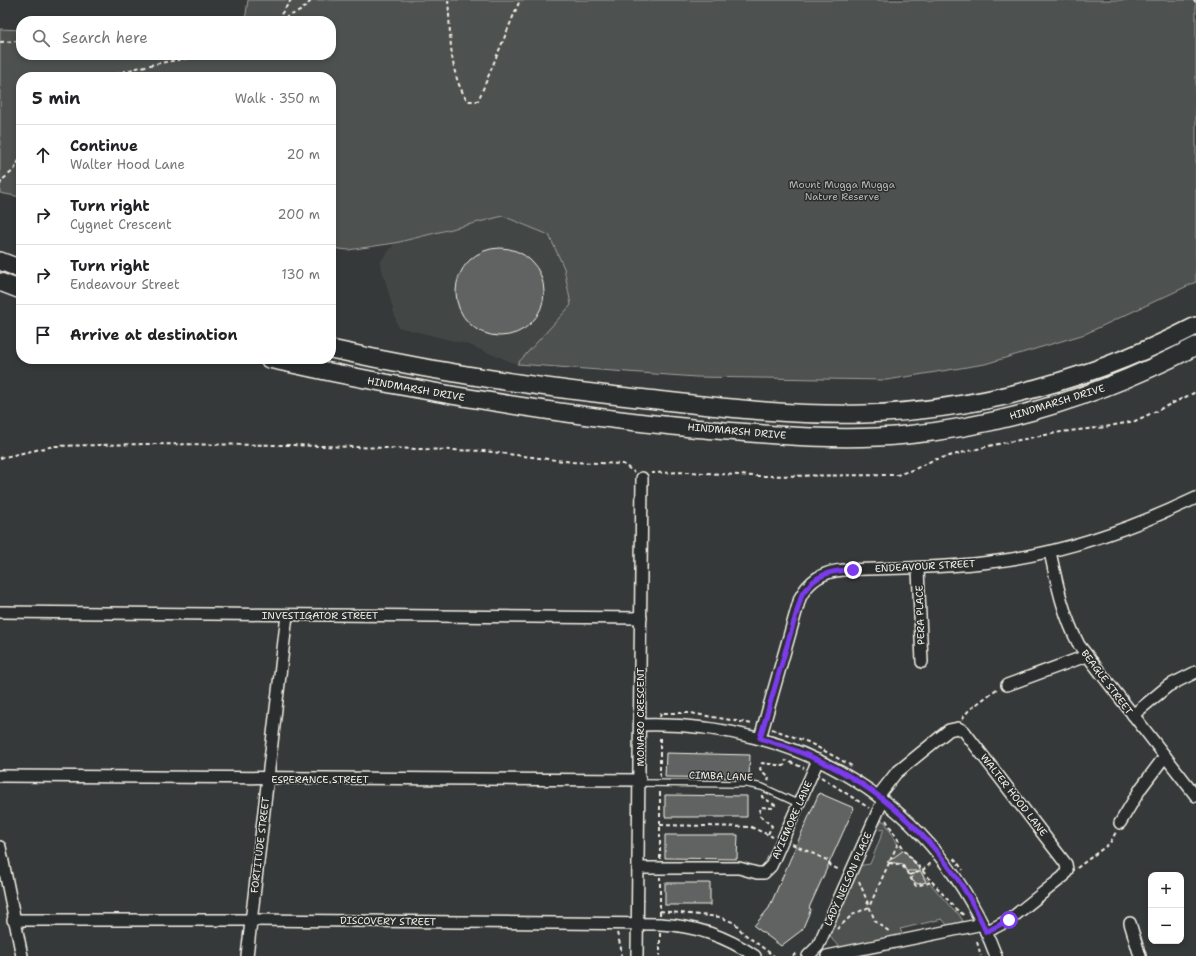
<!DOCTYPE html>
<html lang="en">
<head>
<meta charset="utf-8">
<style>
	body { margin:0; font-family:"Shantell Sans",sans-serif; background:#f6f6f6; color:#202124 }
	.controls { position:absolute; right:12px; bottom:12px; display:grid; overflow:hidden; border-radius:8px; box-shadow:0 2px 6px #0003 }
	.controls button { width:36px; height:36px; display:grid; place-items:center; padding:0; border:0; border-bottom:1px solid #e0e0e0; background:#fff; color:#202124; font:20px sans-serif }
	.stop { position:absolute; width:12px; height:12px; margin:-9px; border:3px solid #7c3aed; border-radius:50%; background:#fff }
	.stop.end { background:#7c3aed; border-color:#fff; box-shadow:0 1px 4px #0008 }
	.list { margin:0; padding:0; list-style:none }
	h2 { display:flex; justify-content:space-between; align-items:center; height:52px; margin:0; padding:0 16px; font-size:17px }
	h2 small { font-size:13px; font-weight:400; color:#757577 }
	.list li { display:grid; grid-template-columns:26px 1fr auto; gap:12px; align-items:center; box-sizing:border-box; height:60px; padding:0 16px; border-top:1px solid #e0e0e0 }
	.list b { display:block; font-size:15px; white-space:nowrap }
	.list p { margin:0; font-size:13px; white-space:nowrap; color:#757577 }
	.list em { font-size:13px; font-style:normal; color:#757577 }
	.icon { flex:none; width:22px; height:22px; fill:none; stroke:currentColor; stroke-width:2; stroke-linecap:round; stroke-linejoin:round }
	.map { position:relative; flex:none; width:1196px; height:956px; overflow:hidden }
	.search { position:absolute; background:#fff; box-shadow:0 2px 6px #0003; left:16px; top:16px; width:320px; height:44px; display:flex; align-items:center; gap:10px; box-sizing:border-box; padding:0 14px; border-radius:16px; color:#757577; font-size:15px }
	.panel { position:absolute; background:#fff; box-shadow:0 2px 6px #0003; left:16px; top:72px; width:320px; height:292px; border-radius:16px }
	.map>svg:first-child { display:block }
	.built { fill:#434645 }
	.green { fill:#4e514f; stroke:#a1a19c }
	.building { fill:#616362; stroke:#f4f1e8 }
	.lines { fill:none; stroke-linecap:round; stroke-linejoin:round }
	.lane-casing { stroke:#f4f1e8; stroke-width:8 }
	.street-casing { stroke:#f4f1e8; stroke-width:14 }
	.primary-casing { stroke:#f4f1e8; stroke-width:20 }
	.path { stroke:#f4f1e8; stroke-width:2; stroke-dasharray:4 3; stroke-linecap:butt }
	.lane { stroke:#2a2d2e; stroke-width:5.5 }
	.street { stroke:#2a2d2e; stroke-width:11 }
	.primary { stroke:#2a2d2e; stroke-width:17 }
	.route { stroke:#7c3aed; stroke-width:5 }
	.labels { text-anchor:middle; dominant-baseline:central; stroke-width:3; stroke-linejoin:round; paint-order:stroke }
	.park-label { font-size:10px; fill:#bab9b2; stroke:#2a2d2e }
	.street-label { font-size:10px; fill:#f4f1e8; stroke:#2a2d2e }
</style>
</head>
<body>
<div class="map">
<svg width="1196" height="956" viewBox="0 0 1196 956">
	<rect width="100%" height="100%" fill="#363939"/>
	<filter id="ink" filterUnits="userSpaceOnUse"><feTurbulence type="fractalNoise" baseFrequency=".025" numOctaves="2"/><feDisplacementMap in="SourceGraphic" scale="8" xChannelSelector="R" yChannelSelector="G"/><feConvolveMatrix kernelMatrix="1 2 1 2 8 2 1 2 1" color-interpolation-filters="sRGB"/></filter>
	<g filter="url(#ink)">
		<polygon class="built" points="503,215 549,235 564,268 571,305 517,364 466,344 398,327 380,262 395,243"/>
		<g class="green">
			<polygon points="248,0 1196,0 1196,282 1085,334 985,364 887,380 696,377 517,364 571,305 564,268 549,235 503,216 395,243 348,250 331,248 331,77 21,77 21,197 0,193 0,29 21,30 21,55 331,55 331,21 245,21"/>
			<path d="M881,820L885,822L900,848L953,910L958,913L963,921L950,928L942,919L900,929L904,937L844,948C834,944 829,938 830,928L857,866L870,864L884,829L880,830L876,826Z"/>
		</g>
		<g class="building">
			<circle cx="500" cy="292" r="44"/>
			<polygon points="666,753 750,755 749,778 665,777"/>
			<polygon points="819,793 854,808 809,908 811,909 802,930 781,946 754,926 769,908"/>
			<polygon points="665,795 747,796 747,817 665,817"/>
			<polygon points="665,835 738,835 737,859 665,858"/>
			<polygon points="904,850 920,870 926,882 918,884 911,880 916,871 906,871 903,864 887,862"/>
			<rect x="665" y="883" width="45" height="22"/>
		</g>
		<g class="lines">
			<defs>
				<polyline id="lane" points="640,783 747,784 762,787 799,804"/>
				<g id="street">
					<path d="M1050,552C1057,584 1063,615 1079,645L1196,796"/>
					<polyline points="918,569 922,662"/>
					<polyline points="0,612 641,618"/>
					<polyline points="1007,685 1086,656"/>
					<polyline points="1133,715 1168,686 1196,672"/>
					<path d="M640,725C800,720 939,804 996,956"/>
					<path d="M760,738L800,598C809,580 824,571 844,570C896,568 947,568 998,561C1067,552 1133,528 1196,498"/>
					<polyline points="0,776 640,780"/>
					<polyline points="878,796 896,773 949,730 958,728 964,731 1066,864 1067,870 1064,876 1009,920 986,932"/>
					<polyline points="1120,823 1141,788 1165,756"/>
					<polyline points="0,847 22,956"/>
					<polyline points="639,868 739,868 757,873 764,873 771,866 818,760"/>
					<path d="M13,920H251L660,924C696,926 725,936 755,956"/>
					<polyline points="1130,923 1140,956"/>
					<polyline points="247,956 287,615"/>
					<polyline points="637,956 642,478"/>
					<polyline points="808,956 818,946 883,800"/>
					<polyline points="827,956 983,924"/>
				</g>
				<g id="primary">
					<polyline points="0,261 21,269"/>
					<polyline points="0,282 21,290"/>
					<path d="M331,349C435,372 541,388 647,399C719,407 791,416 864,414C980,410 1093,379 1196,326"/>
					<path d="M269,359C409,390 550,414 692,428C763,434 835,442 906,435C1008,425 1106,393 1196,346"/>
				</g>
			</defs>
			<use href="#lane" class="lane-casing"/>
			<use href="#street" class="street-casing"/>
			<use href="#primary" class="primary-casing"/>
			<g class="path">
				<path d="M448,0C451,33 448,74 468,101H478L520,0"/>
				<polyline points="1193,0 1196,2"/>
				<polyline points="277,20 291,0"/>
				<polyline points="278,21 300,11 312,0"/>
				<polyline points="0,42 21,41"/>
				<polyline points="158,55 174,59"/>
				<polyline points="186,58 190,55"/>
				<path d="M109,77C141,64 175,61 209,55"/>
				<polyline points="0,185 2,180 14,170 21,157"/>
				<polyline points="0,458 54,446 145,444 289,445 484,451 572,462 623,464 634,472"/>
				<polyline points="651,473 689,472 753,476 897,475 915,469 933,460 993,445 1061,432 1105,427 1135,421 1196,392"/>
				<polyline points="660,717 661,713 690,713 753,724"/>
				<polyline points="962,719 969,710 998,688"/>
				<polyline points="772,729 808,742 852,766"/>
				<polyline points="790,762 804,768"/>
				<polyline points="660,777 660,735"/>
				<polyline points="821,777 869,808"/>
				<polyline points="768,781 769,778 760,769 762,763 784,766 786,760"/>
				<polyline points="762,795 762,797 775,805 773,808 761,807 759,815 772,826 768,834"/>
				<polyline points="886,820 905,851 956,909 965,916"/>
				<polyline points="660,825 751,827 773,837"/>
				<polyline points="792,844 827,860 831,866 840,870"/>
				<polyline points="954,858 963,870"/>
				<polyline points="660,859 660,791"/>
				<polyline points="889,863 902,865 916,886 932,882"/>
				<polyline points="1077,868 1110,843 1116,832"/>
				<polyline points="909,875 922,871 932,862"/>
				<polyline points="859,881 875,921 890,932"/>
				<polyline points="660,911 720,917 735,923 743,933 774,956"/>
				<polyline points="660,915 660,877"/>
				<polyline points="837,929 852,915 869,907 899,841"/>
				<polyline points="617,933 621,948 621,956"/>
				<polyline points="660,933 660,956"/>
				<polyline points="977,942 981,956"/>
				<polyline points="793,956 797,953"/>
			</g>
			<use href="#lane" class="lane"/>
			<use href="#street" class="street"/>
			<use href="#primary" class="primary"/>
		</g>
	</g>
	<g class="lines" filter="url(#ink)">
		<path class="route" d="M853,570C830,570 815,575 802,594L760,738C790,748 821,759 849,776C907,811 960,868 986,932L1009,920"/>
	</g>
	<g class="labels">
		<g class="park-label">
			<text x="842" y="184">Mount Mugga Mugga<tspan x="842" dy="12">Nature Reserve</tspan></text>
		</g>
		<g class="street-label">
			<text transform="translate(416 389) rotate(10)">HINDMARSH DRIVE</text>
			<text transform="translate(1057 402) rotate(-17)">HINDMARSH DRIVE</text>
			<text transform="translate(737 431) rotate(5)">HINDMARSH DRIVE</text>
			<text transform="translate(925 566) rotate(-3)">ENDEAVOUR STREET</text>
			<text x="320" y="615">INVESTIGATOR STREET</text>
			<text transform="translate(920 615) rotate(-92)">PERA PLACE</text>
			<text transform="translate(1107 682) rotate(53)">BEAGLE STREET</text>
			<text transform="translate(640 717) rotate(-90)">MONARO CRESCENT</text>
			<text transform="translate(721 776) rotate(2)">CIMBA LANE</text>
			<text x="320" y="779">ESPERANCE STREET</text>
			<text transform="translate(1014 795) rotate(52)">WALTER HOOD LANE</text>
			<text transform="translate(792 820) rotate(-66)">AVIEMORE LANE</text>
			<text transform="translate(260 845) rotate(-83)">FORTITUDE STREET</text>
			<text transform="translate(848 879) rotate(-66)">LADY NELSON PLACE</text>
			<text transform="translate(388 921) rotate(1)">DISCOVERY STREET</text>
		</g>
	</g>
</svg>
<div class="controls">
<button>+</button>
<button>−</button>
</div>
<div class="stop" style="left:1009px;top:920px"></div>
<div class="stop end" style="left:853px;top:570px"></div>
<div class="search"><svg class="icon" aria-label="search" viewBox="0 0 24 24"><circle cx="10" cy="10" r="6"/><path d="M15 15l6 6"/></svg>Search here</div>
<section class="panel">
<h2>5 min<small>Walk · 350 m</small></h2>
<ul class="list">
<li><svg class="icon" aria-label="ahead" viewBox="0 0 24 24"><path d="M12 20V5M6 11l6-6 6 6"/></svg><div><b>Continue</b><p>Walter Hood Lane</p></div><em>20 m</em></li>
<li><svg class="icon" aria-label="right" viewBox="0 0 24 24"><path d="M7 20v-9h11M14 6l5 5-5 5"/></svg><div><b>Turn right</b><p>Cygnet Crescent</p></div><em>200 m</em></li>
<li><svg class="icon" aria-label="right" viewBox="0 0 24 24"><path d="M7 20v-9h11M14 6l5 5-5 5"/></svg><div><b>Turn right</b><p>Endeavour Street</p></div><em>130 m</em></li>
<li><svg class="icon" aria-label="arrive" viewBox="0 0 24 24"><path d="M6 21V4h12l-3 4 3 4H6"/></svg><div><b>Arrive at destination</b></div></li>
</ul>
</section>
</div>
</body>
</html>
